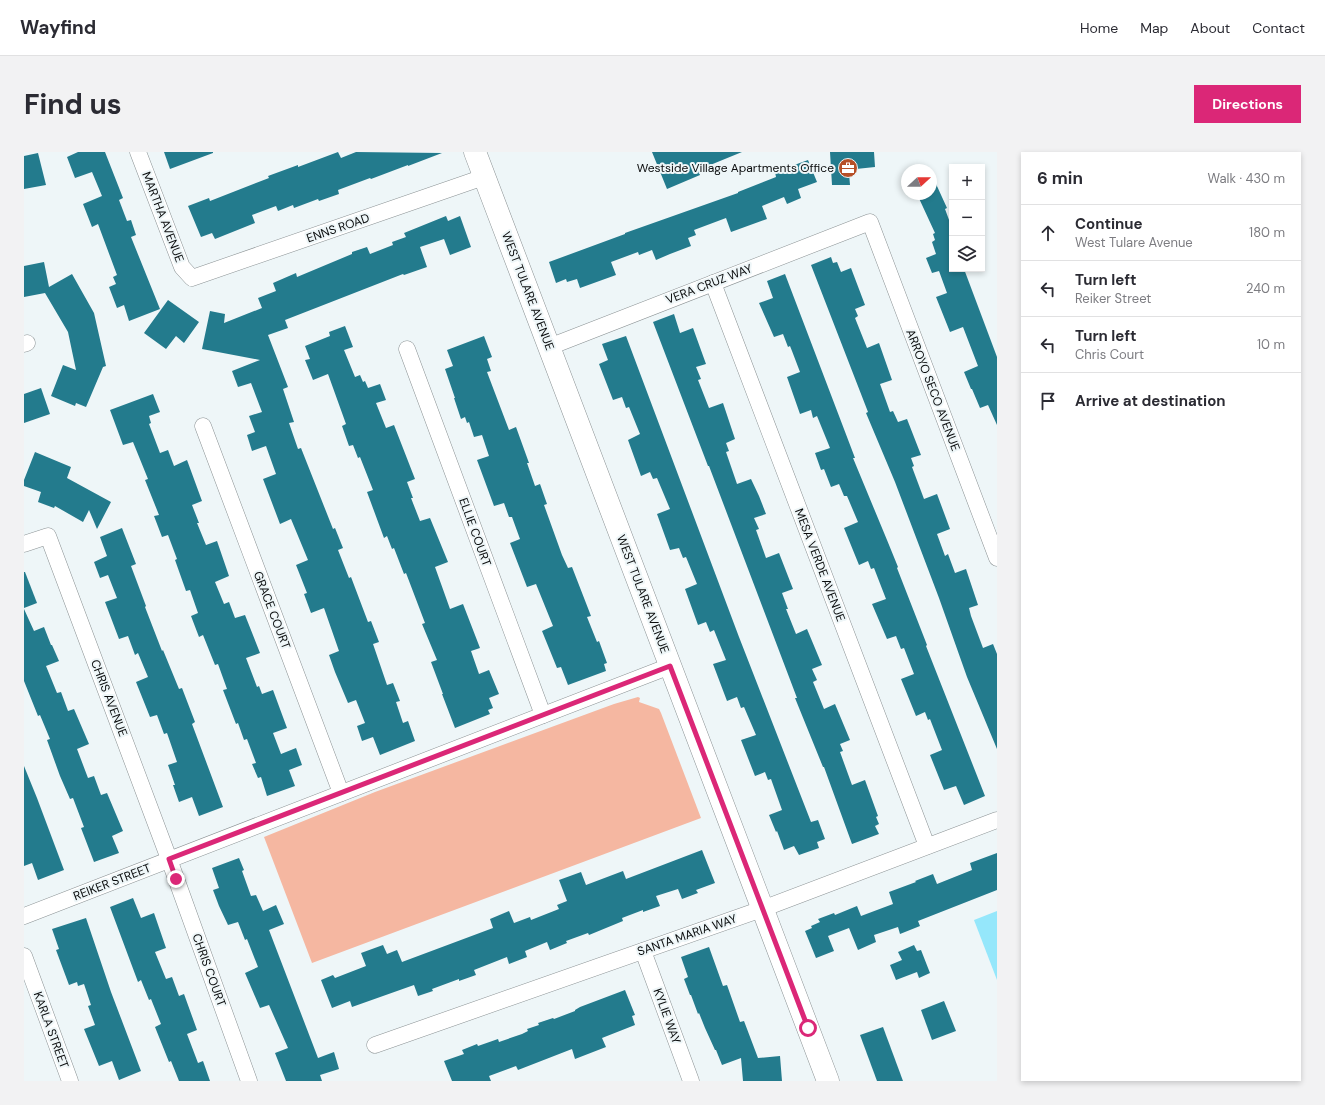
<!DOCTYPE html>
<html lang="en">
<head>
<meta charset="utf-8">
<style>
	body { margin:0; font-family:"DM Sans",sans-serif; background:#f2f2f3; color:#2b2b33 }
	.controls { position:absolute; right:12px; top:12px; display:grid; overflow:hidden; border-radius:0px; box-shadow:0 2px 6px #0003 }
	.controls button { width:36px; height:36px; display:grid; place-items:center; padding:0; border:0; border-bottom:1px solid #e1e1e2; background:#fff; color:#2b2b33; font:20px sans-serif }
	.compass { position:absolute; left:877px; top:12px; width:36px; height:36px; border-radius:50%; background:#fff; box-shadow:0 2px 6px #0003; rotate:69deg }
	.stop { position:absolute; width:12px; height:12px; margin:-9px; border:3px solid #db2777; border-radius:50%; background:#fff }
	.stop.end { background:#db2777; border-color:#fff; box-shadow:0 1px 4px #0008 }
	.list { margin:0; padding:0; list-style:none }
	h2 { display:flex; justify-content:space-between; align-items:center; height:52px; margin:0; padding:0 16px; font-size:17px }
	h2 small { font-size:13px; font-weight:400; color:#7c7c81 }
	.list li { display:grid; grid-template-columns:26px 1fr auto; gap:12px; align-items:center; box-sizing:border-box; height:56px; padding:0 16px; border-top:1px solid #e1e1e2 }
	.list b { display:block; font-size:15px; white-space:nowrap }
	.list p { margin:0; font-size:13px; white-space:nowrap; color:#7c7c81 }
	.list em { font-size:13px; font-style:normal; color:#7c7c81 }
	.icon { flex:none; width:22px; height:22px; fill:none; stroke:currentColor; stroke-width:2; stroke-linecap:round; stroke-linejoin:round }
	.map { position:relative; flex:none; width:973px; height:929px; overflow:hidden; border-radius:0px }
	header { display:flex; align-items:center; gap:24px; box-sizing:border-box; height:56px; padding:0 20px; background:#fff; border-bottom:1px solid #e1e1e2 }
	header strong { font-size:19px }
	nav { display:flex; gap:22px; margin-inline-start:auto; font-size:14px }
	.intro { display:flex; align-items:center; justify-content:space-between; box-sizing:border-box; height:96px; padding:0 24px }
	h1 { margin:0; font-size:28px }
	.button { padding:10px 18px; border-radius:0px; background:#db2777; color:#fff; font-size:14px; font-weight:700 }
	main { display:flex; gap:24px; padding:0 24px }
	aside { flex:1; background:#fff; border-radius:0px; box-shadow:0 2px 6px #0003 }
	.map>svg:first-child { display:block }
	.green { fill:#f5b7a1 }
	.water { fill:#95e7fb }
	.building { fill:#237b8d }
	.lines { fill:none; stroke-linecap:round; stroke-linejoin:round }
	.street-casing { stroke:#8b9294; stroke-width:17 }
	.secondary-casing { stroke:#8b9294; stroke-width:23 }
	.street { stroke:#fff; stroke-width:16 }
	.secondary { stroke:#fff; stroke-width:22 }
	.route { stroke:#db2777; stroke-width:5 }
	.labels { text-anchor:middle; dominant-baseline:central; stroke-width:4; stroke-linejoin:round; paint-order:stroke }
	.poi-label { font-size:12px; fill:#0a0c0d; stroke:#eef6f8; text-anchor:end }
	.street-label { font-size:12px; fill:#0a0c0d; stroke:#eef6f8 }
</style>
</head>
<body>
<header>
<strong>Wayfind</strong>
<nav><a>Home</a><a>Map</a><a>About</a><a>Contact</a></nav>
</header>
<div class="intro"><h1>Find us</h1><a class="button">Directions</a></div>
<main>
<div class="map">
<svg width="973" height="929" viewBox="0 0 973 929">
	<rect width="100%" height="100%" fill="#eef6f8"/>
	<polygon class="green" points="614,545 616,546 615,550 635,557 637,561 677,666 288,811 240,685 351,640 590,552"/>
	<polygon class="water" points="973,759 973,828 950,768"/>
	<g class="building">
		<polygon points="54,0 81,0 99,46 95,48 103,69 107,68 112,83 107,85 136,157 105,169 100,153 93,156 85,135 92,132 89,125 93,123 74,72 68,75 59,52 78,44 68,20 51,26 43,5"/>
		<polygon points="140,0 189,0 189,1 146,17"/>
		<polygon points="314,0 317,6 332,0 418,1 384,14 384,13 347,27 346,26 314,38 315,42 295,49 294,47 270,56 269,53 254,59 252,54 228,63 231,71 191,87 188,81 177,85 164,54 185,46 186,49 245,26 244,24 274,13 274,15"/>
		<polygon points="628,0 718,0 674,18 676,23 643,37"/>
		<polygon points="806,0 850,0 851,15 832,17 832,21 825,21 826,33 808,33"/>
		<polygon points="14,1 22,33 0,37 0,4"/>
		<polygon points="784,8 793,30 774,37 777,46 763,52 760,45 738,54 743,67 707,80 702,66 670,78 672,83 664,86 667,94 646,102 632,108 628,98 615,103 614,100 587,110 592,123 556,136 553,127 543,130 542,127 532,131 525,110 601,82 601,81 714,41 714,40 752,25 751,20"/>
		<polygon points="907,21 923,56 921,57 928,76 928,117 940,117 973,205 973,273 964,253 956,256 948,237 947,237 940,220 954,214 939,175 926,180 912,145 923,141 915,119 908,121 902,106 912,102 908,90 911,88 909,82 911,81 893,42 907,42"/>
		<polygon points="422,64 424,69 436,64 447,95 426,103 420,87 396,95 403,115 380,123 379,122 261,168 264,176 244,183 264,235 259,237 270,270 265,271 274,297 277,296 309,377 311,376 319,396 314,398 325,426 327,425 344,470 347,469 355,490 349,492 363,533 369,531 376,549 372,550 379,571 384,569 391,589 356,603 349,585 338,589 333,574 341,571 332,548 324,551 311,520 305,503 315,499 300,456 287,461 280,442 283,441 272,413 284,408 267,367 256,372 239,327 252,322 242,294 228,299 223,283 231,280 225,264 238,260 227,231 214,235 208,219 236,208 178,197 186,159 201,162 200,171 238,156 234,146 252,139 249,131 272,121 273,125 328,102 328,100 343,95 346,102 369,93 368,90 382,85 380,81"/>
		<polygon points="807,105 809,111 813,110 817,120 827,116 841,153 831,157 834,164 831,166 843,196 855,191 868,228 856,232 866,260 869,259 874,270 883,267 897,303 887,306 890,314 888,315 900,347 913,342 926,377 913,382 921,404 924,402 931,421 942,417 954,453 945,456 947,464 959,496 969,492 973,502 973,597 943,525 915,446 871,330 842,261 844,260 787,113"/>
		<polygon points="20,110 25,135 48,122 70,161 82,214 79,215 62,255 52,251 51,254 27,244 39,213 52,218 44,180 21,141 0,145 0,114"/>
		<polygon points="761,122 831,306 829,306 863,388 874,415 873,416 903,493 902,494 961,644 940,653 932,634 920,638 906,603 918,598 906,567 904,568 901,560 892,564 877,527 890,522 880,496 877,497 872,484 863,487 848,452 862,447 850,416 847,417 844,409 835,413 820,376 834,370 823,344 820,344 815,332 807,335 800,317 797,318 791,301 806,296 793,264 789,266 787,258 776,262 763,225 776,220 768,199 766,194 764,195 759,182 750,185 735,151 749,146 743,129"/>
		<polygon points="144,148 175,170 160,191 152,184 142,197 120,181"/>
		<polygon points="650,162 656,181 669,176 682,212 672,215 677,227 674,228 685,256 699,251 711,287 702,291 705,299 702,300 713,332 727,327 735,344 742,362 730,366 735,377 732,378 742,406 755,401 769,437 758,441 764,457 762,457 772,482 783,477 798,513 788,517 793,528 789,530 800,557 811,552 826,588 816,592 819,599 816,600 828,633 841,628 854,664 852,665 855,672 851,674 855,682 828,692 800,615 799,615 771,546 773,546 685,314 684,314 629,170"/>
		<polygon points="321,174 329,195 320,198 331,225 336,223 339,230 341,229 344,236 356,232 362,248 352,251 362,276 370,273 391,327 383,330 389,346 387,346 396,369 406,366 424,410 411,415 426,457 439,452 456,496 447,499 455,522 465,518 475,542 465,546 469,556 464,558 466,562 431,576 418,542 419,542 407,510 413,508 398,472 401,471 382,421 380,422 370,396 368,397 363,384 360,386 343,340 349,338 336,305 334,306 329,293 325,294 318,274 322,272 304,222 289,228 281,208 286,207 281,194 306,184 305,180"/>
		<polygon points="460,184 468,205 463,207 467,219 463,220 485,278 492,275 505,311 503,311 511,334 516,332 523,352 520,353 538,403 544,416 548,415 567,464 563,465 573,490 575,489 583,511 580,512 582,519 544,533 537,515 533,516 518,479 529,474 512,432 503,435 486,391 496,387 488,365 485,365 480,351 470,354 453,308 465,304 458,283 450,285 445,270 443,271 441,265 437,267 430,246 431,246 421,217 429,214 423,198"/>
		<polygon points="602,184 715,485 787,670 794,668 801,687 793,690 795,696 775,703 770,694 760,698 753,679 752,680 745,663 758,658 747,627 744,628 741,620 731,624 717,588 732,583 720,555 717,556 713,545 703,549 689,512 702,508 690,478 686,480 682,470 674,473 661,437 673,432 662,405 659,406 655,396 646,398 633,362 646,357 633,326 629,327 626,320 617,324 604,288 616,282 605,255 602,256 598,245 589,248 575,212 584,208 578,192"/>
		<polygon points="17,236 26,262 0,271 0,242"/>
		<polygon points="129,242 136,260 125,264 127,271 125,272 136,301 144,298 150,314 163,308 178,349 168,353 175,371 173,371 182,393 193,389 205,424 191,430 200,452 205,450 211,466 221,463 236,501 222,506 233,535 235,534 238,542 249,538 263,576 249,581 257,602 272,596 278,613 265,618 271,634 243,644 237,625 234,626 228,612 232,611 223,587 220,588 214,571 212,572 199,538 203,537 194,512 191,513 179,483 175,485 167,464 174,461 166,438 162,439 151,408 153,407 144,383 138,385 130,364 135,363 121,328 124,327 109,290 99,293 86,258"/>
		<polygon points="11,300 47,315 43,326 87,350 73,377 65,358 59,370 31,354 30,356 14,350 17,340 0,334 0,328"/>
		<polygon points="98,376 112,412 107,414 122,454 121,455 138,499 139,498 155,537 158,536 171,570 168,572 199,655 175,664 168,645 155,650 149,633 151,633 144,613 153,610 143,581 140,582 133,563 126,565 112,530 124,525 114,501 111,503 104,484 95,487 81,450 93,446 84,423 76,426 70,410 83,404 76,385"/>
		<polygon points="0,420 1,420 13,451 0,456"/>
		<polygon points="0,457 10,479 20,475 27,493 28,493 35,509 22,514 33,541 37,540 44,559 50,557 65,592 53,597 64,626 70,624 77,643 83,641 99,679 88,684 95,701 70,710 57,676 60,675 49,646 46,647 36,624 23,588 26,587 16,563 14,564 0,529"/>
		<polygon points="0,614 13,646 40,718 14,728 8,711 0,714"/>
		<polygon points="678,698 691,731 672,738 674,741 658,747 654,737 632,744 636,754 619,760 619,758 598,766 599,769 565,783 564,781 542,789 543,791 526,798 523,790 501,799 503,805 485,812 483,805 450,818 452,823 435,829 435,827 408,837 409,839 394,844 390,833 328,855 326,849 308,856 297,828 309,823 311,826 342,814 337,801 359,793 363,802 373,798 378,810 469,776 466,767 485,759 490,771 506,765 507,768 535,757 533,753 543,749 535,728 557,720 562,733 599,719 602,727"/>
		<polygon points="973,701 973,738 894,769 896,774 876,782 874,775 850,783 852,790 834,798 825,776 804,784 810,799 792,806 781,779 788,776 787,774 796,770 794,767 810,761 811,763 833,754 837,764 869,752 865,740 892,730 891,729 909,722 913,732 948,718 946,711"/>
		<polygon points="215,706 220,718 218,719 227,744 232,743 239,759 252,753 260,772 245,778 294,906 310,900 315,917 296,923 298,929 262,929 251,901 264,896 245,853 236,856 221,821 234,815 223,787 221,788 214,770 204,773 195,754 189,738 195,736 188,716"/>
		<polygon points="109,746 117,766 130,761 142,796 131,800 142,827 148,825 155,844 160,842 173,878 163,882 174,911 179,909 186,929 155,929 147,909 145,910 131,875 137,872 127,847 125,848 117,828 114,830 86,755"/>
		<polygon points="62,766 87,840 117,919 95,928 88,909 75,914 60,877 71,873 64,854 67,853 60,832 54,834 53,830 45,833 32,798 35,797 28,777"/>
		<polygon points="890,793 893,799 897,798 906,821 895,826 893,820 872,828 866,813 878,808 874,800"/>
		<polygon points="685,795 699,834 703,833 716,870 720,869 734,906 756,904 758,929 719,929 717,906 698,913 692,898 691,898 681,876 675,861 674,862 667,843 666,843 660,827 664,825 657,805"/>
		<polygon points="601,838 611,863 608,864 611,873 578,886 582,895 551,907 548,897 494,918 492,914 465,924 467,929 428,929 420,909 440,902 438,898 453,892 454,894 474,887 475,890 498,882 504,879 503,877 515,873 514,871 529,866 530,867 551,859 551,858 556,855"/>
		<polygon points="920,849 932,879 908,888 897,858"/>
		<polygon points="859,875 879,929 853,929 836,883"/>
	</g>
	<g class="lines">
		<defs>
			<g id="street">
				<polyline points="114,0 158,115 168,126 460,25"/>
				<polyline points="689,131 903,694"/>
				<polyline points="0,192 3,191"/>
				<polyline points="525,195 846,70 973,406"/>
				<polyline points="383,197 519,563"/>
				<polyline points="179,274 317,641"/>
				<polyline points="0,392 24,384 145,707 225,929"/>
				<polyline points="0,764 646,514"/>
				<polyline points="619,799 667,929"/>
				<polyline points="0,804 46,929"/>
				<polyline points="351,893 738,757 973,668"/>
			</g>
			<polyline id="secondary" points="451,0 804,929"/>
		</defs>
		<use href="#street" class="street-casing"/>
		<use href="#secondary" class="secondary-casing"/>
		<use href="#street" class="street"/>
		<use href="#secondary" class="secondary"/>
	</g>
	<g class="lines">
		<polyline class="route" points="152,727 145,707 646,514 784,876"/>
	</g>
	<defs>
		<symbol id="office-disc" viewBox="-11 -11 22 22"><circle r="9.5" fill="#b64f27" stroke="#eef6f8"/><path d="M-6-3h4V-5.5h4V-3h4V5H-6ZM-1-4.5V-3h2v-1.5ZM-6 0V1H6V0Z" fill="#fff"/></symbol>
	</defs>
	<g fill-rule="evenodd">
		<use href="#office-disc" x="813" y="5" width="22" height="22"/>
	</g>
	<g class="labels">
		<g class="poi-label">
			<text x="810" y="16">Westside Village Apartments Office</text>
		</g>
		<g class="street-label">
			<text transform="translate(139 65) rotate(69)">MARTHA AVENUE</text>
			<text transform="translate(314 76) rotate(-19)">ENNS ROAD</text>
			<text transform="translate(685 132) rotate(-21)">VERA CRUZ WAY</text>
			<text transform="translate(504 139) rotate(69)">WEST TULARE AVENUE</text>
			<text transform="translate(909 238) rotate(69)">ARROYO SECO AVENUE</text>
			<text transform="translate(451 380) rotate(70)">ELLIE COURT</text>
			<text transform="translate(796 413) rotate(69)">MESA VERDE AVENUE</text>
			<text transform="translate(619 442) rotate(69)">WEST TULARE AVENUE</text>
			<text transform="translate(248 458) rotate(69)">GRACE COURT</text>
			<text transform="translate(85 546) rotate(69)">CHRIS AVENUE</text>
			<text transform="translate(88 730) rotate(-21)">REIKER STREET</text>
			<text transform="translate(663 783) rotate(-19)">SANTA MARIA WAY</text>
			<text transform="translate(185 818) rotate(70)">CHRIS COURT</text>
			<text transform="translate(643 864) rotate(70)">KYLIE WAY</text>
			<text transform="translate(27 878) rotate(70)">KARLA STREET</text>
		</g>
	</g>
</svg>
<div class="controls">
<button>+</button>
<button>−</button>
<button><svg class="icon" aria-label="layers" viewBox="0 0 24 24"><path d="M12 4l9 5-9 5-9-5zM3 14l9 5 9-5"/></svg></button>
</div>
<svg class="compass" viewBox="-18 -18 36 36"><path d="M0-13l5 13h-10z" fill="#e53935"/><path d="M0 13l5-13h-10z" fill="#7c7c81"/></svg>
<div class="stop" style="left:784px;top:876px"></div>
<div class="stop end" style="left:152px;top:727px"></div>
</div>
<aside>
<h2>6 min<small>Walk · 430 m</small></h2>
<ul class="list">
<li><svg class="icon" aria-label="ahead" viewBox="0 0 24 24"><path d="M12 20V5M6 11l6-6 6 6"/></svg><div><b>Continue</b><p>West Tulare Avenue</p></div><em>180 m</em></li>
<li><svg class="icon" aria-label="left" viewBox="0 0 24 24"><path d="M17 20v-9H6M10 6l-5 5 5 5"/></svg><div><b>Turn left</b><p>Reiker Street</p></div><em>240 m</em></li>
<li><svg class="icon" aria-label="left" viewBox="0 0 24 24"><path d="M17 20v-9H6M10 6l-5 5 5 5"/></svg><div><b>Turn left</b><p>Chris Court</p></div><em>10 m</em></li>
<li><svg class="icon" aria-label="arrive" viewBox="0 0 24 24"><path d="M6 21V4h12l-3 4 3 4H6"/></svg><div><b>Arrive at destination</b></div></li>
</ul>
</aside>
</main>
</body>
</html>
